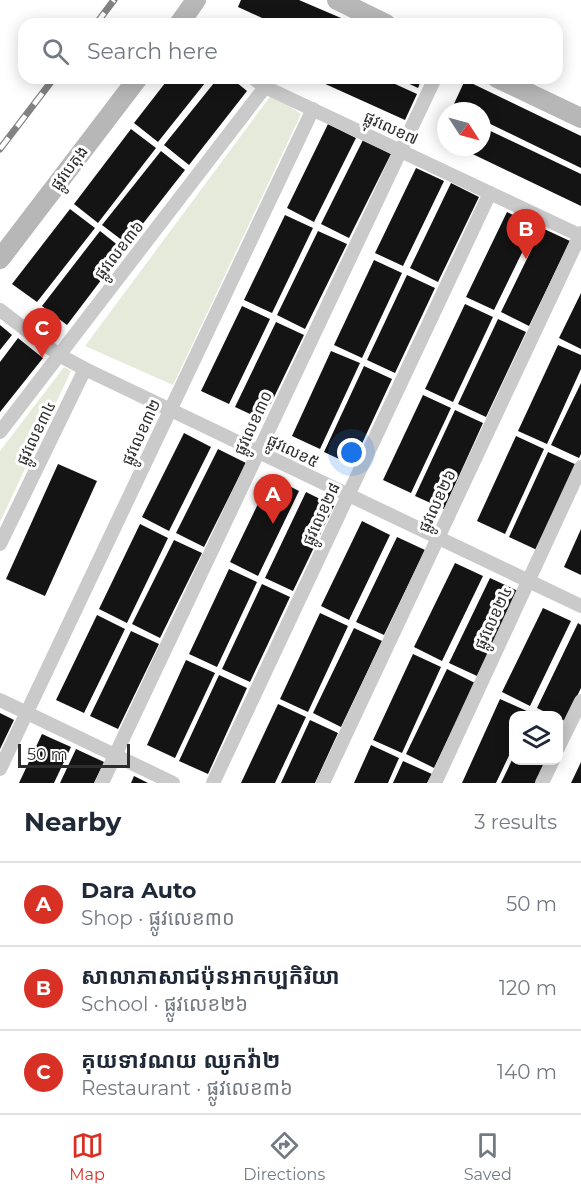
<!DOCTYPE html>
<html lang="en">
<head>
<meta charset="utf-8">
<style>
	body { margin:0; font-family:Montserrat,"Noto Sans Khmer",sans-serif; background:#f6f6f7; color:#1f2937 }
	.controls { position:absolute; right:18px; bottom:18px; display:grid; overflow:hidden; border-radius:12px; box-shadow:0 3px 15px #0003 }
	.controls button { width:54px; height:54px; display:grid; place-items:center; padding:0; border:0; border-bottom:2px solid #e0e1e3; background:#fff; color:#1f2937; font:30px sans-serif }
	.compass { position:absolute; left:437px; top:102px; width:54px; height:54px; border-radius:50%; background:#fff; box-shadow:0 3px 15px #0003; rotate:126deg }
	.scale { position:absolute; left:18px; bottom:15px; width:112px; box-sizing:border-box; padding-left:6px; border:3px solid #2d2d2d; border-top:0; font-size:16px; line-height:21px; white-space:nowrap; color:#2d2d2d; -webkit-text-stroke:4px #fff; paint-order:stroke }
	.you { position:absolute; left:352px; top:453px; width:21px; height:21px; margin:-15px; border:4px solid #fff; border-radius:50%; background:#1a73e8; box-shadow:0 0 0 9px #1a73e833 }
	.badge { display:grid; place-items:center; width:39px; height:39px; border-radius:50%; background:#d93025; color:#fff; font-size:20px; font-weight:700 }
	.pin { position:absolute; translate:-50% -50px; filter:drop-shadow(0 2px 3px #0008) }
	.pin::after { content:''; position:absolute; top:32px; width:21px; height:18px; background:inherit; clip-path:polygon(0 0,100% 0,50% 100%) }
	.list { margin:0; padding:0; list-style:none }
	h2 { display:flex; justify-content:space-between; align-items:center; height:78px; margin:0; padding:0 24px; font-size:26px }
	h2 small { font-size:20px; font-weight:400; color:#747a83 }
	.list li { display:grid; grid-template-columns:39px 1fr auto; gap:18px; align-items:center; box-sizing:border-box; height:84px; padding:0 24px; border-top:2px solid #e0e1e3 }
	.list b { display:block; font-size:22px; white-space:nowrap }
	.list p { margin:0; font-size:20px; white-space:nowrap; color:#747a83 }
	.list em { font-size:20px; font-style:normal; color:#747a83 }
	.icon { flex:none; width:33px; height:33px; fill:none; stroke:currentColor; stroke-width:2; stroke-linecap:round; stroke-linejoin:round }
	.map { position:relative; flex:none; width:581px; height:783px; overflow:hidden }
	.search { position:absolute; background:#fff; box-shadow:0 3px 15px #0003; left:18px; right:18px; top:18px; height:66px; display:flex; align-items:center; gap:15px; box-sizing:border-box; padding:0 21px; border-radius:18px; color:#747a83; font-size:22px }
	.sheet { height:330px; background:#fff }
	nav { display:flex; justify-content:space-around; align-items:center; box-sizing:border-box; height:84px; border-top:2px solid #e0e1e3; background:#fff; font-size:16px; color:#747a83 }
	nav a { display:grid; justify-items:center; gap:3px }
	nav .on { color:#d93025 }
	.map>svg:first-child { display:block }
	.green { fill:#e6eada }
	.building { fill:#141414 }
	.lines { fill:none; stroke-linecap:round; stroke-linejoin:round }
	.street { stroke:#cacaca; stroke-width:14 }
	.secondary { stroke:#b7b7b7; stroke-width:20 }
	.rail-casing { stroke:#828282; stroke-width:7 }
	.rail { stroke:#fff; stroke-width:4.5; stroke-dasharray:14; stroke-linecap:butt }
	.labels { text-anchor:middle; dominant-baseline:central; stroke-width:6; stroke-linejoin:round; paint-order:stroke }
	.street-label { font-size:16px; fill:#2d2d2d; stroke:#fff }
</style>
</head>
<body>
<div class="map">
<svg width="581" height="783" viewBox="0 0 581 783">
	<rect width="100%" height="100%" fill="#fff"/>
	<g class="green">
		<polygon points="272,94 301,114 173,385 85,346"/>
		<polygon points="64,367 71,371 0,522 0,451"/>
	</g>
	<g class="building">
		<polygon points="241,0 299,0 341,18 338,24 275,24 238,7"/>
		<polygon points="169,78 209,78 158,142 134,123"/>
		<polygon points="218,78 231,78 247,91 189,165 164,145"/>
		<polygon points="312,78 382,78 417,94 405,120"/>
		<polygon points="397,78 422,78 418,88"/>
		<polygon points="465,80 581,136 581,168 482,120 482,111 463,111 453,106"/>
		<polygon points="446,123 446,141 439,138"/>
		<polygon points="328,124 356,138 314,222 287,208"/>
		<polygon points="482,127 581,174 581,206 458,147 482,147"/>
		<polygon points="131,129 156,148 98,223 74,204"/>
		<polygon points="363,140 391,154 349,238 321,224"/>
		<polygon points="161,151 185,170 127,244 102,225"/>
		<polygon points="416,168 444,181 403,266 375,253"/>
		<polygon points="451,183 479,197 438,282 410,268"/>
		<polygon points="70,209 95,228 37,302 12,284"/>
		<polygon points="507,212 535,226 494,310 466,297"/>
		<polygon points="285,215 313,228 272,313 244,300"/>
		<polygon points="542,228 570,241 529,326 501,312"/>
		<polygon points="100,231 124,250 67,325 42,306"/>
		<polygon points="318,231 347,244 305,329 277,315"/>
		<polygon points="374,260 402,273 362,358 334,345"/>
		<polygon points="407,275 435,288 395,373 367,360"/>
		<polygon points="581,293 581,349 559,338"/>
		<polygon points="465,304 493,317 453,402 425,389"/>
		<polygon points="242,306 270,319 229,404 201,391"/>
		<polygon points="498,319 526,332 486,417 458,404"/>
		<polygon points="276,322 304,335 263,420 235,407"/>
		<polygon points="0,325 12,335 0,350"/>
		<polygon points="18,338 43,358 0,412 0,362"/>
		<polygon points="558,345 581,355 581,369 547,444 518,431"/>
		<polygon points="331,351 360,363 320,449 292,436"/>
		<polygon points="364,366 392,379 352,465 324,452"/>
		<polygon points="581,383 581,454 579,458 551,445"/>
		<polygon points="423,395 451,408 411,493 383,480"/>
		<polygon points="455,410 483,423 444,509 415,496"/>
		<polygon points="184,433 211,447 169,531 142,517"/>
		<polygon points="516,436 544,449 505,534 477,521"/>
		<polygon points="218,449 246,463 204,547 176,533"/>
		<polygon points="548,452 577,465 537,550 509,537"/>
		<polygon points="58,464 97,481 45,596 6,579"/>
		<polygon points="271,477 299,491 258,576 230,562"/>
		<polygon points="306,492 334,506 293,591 265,578"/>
		<polygon points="362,521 390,535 349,620 321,606"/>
		<polygon points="140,524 168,538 127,623 99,609"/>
		<polygon points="581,529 581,575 564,567"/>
		<polygon points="397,537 425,550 384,635 356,622"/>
		<polygon points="174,540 202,553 160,638 132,624"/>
		<polygon points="455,563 483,576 442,661 414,647"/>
		<polygon points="229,569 257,582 217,667 189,654"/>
		<polygon points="490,578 518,591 477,676 449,663"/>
		<polygon points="262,584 290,597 250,682 222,669"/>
		<polygon points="543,608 571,621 530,706 502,692"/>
		<polygon points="320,613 348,626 308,712 280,699"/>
		<polygon points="97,615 125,629 84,713 56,700"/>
		<polygon points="578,623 581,625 581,688 565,721 558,718 558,716 553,716 537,708"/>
		<polygon points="354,628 382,641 341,727 313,713"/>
		<polygon points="131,631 159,644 118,729 90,716"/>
		<polygon points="413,654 441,667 402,753 373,740"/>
		<polygon points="186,660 215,673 175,758 147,745"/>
		<polygon points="447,669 475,683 434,768 406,754"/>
		<polygon points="219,675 247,688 208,774 179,761"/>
		<polygon points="500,699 529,712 527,716 514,716 514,745 496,783 462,783"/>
		<polygon points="278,704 306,717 275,783 241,783"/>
		<polygon points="0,713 14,720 0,749"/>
		<polygon points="310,720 338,733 315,783 281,783"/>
		<polygon points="42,734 71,747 54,783 19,783"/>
		<polygon points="371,745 399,758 388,783 354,783"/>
		<polygon points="76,749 104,762 94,783 60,783"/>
		<polygon points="512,760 547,760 536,783 501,783"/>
		<polygon points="403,761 432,774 427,783 393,783"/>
		<polygon points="581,762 581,783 571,783"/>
		<polygon points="134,776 148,783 131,783"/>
	</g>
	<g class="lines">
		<g class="street">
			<polyline points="253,78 265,87 581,236"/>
			<polyline points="0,310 59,355 85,369 581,606"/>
			<polyline points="0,432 265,87"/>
			<polyline points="0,544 85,369"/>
			<polyline points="0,700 173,783"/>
			<polyline points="558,748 581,701"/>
			<polyline points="0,769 313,109"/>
			<polyline points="102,783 435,78"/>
			<polyline points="213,783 490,193"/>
			<polyline points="323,783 581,233"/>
			<polyline points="435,783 581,467"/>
			<polyline points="542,783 553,760"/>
		</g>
		<g class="secondary">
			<polyline points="337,0 386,24"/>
			<polyline points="179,24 196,0"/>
			<polyline points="497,78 581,118"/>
			<polyline points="0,259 138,78"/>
		</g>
		<defs>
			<g id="rail">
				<polyline points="96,24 114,0"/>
				<polyline points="0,149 54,78"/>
			</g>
		</defs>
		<use href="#rail" class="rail-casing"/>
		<use href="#rail" class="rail"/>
	</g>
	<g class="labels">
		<g class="street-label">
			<text transform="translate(391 128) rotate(25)">ផ្លុវលេខ៧</text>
			<text transform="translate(69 168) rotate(-53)">ផ្លូវបេតុង</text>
			<text transform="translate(119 250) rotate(-52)">ផ្លូវលេខ៣៦</text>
			<text transform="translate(253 423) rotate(-65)">ផ្លូវលេខ៣០</text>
			<text transform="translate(141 432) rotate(-65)">ផ្លូវលេខ៣២</text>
			<text transform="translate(36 433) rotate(-64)">ផ្លូវលេខ៣៤</text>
			<text transform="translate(293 451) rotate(26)">ផ្លូវលេខ៥</text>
			<text transform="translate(437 501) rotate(-65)">ផ្លូវលេខ២៦</text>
			<text transform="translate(321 514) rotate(-65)">ផ្លូវលេខ២៨</text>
			<text transform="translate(493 618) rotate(-65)">ផ្លូវលេខ២៤</text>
		</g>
	</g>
</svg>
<div class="controls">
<button><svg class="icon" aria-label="layers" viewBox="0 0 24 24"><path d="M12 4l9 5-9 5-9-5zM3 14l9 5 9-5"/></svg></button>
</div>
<svg class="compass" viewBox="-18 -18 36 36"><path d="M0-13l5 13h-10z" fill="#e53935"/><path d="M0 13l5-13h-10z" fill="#747a83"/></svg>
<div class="scale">50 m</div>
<div class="you"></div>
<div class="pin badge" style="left:273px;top:524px">A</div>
<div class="pin badge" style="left:526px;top:259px">B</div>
<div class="pin badge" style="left:42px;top:358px">C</div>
<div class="search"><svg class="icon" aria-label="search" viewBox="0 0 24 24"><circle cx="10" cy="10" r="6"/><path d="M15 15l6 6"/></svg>Search here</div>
</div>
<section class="sheet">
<h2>Nearby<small>3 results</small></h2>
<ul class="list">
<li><span class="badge">A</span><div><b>Dara Auto</b><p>Shop · ផ្លូវលេខ៣០</p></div><em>50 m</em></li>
<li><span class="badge">B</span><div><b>សាលាភាសាជប៉ុនអាកប្បកិរិយា</b><p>School · ផ្លូវលេខ២៦</p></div><em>120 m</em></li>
<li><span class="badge">C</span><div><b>គុយទាវណយ ឈូកវ៉ា២</b><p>Restaurant · ផ្លូវលេខ៣៦</p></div><em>140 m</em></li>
</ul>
</section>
<nav>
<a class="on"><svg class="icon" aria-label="map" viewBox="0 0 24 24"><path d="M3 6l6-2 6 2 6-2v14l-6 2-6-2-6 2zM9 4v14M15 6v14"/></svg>Map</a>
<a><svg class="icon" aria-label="directions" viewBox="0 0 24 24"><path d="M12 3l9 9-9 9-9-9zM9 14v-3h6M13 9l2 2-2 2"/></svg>Directions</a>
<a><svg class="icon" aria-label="saved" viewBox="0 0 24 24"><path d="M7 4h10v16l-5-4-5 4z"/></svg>Saved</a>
</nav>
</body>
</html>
